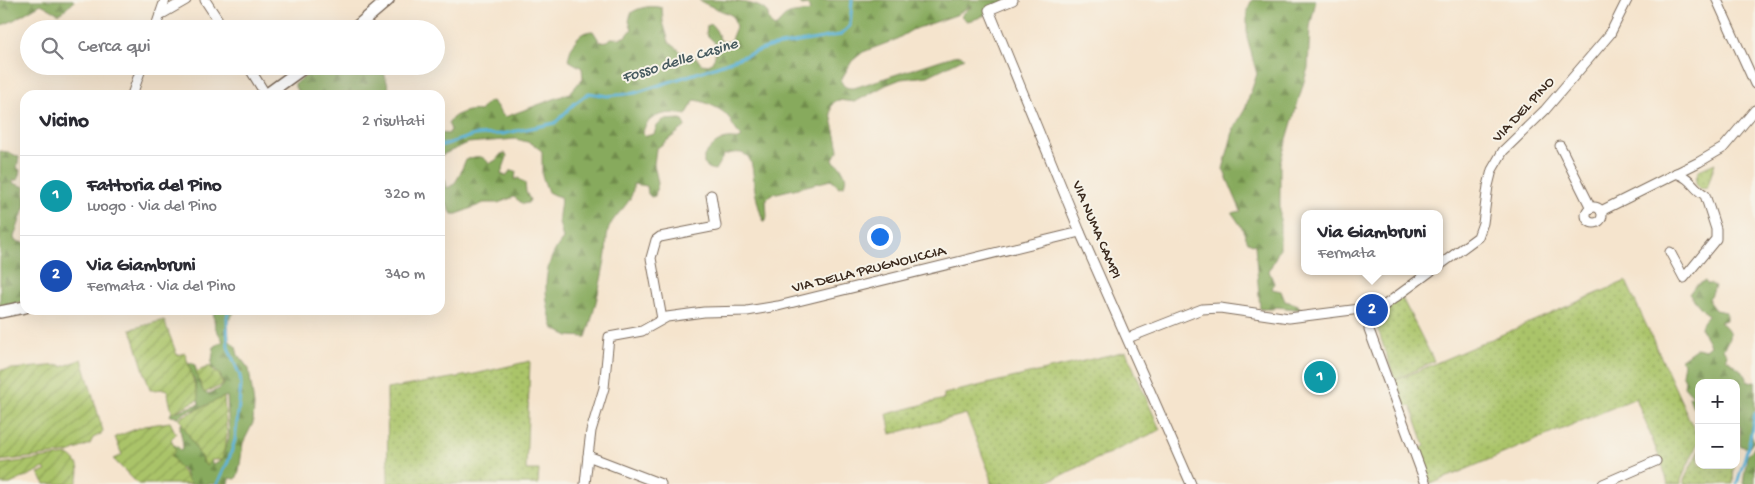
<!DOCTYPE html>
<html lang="it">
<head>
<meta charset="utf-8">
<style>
	body { margin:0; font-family:"Gochi Hand",sans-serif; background:#f2f2f3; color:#2b2b33 }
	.controls { position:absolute; right:15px; bottom:15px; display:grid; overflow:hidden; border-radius:10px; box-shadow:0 5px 20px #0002 }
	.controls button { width:45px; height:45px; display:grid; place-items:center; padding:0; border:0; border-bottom:1px solid #e1e1e2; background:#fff; color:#2b2b33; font:25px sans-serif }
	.you { position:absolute; left:879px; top:236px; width:18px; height:18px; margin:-12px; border:4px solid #fff; border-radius:50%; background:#1a73e8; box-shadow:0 0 0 8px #1a73e833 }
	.badge { display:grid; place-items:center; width:32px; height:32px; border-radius:50%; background:#d1495b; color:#fff; font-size:16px; font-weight:700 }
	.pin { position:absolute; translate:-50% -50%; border:2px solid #fff; box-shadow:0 1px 5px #0006 }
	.popup { position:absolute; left:1301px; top:210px; width:142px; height:65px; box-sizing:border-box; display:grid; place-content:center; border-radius:10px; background:#fff; filter:drop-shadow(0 1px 4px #0005); font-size:16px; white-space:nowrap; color:#7c7c81 }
	.popup b { font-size:19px; color:#2b2b33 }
	.popup::after { content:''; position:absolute; left:50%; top:100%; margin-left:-10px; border:10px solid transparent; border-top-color:#fff }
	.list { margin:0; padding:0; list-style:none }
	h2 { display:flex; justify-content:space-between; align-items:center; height:65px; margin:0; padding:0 20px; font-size:21px }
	h2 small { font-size:16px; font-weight:400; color:#7c7c81 }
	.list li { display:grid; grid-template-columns:32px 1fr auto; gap:15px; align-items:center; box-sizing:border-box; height:80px; padding:0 20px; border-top:1px solid #e1e1e2 }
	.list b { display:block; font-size:19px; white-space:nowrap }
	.list p { margin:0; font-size:16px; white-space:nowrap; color:#7c7c81 }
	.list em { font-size:16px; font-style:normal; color:#7c7c81 }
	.icon { flex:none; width:28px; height:28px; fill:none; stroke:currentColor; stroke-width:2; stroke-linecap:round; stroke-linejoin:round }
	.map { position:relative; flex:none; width:1755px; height:484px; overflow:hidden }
	.search { position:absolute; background:#fff; box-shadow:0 5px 20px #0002; left:20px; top:20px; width:425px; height:55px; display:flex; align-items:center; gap:12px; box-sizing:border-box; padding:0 18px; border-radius:28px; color:#7c7c81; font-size:19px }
	.panel { position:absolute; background:#fff; box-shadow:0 5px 20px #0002; left:20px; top:90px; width:425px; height:225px; border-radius:15px }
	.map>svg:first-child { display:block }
	.grass { fill:url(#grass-dots); stroke:#727744 }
	.forest { fill:url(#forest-firs); stroke:#616a3e }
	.garden { fill:url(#garden-furrows); stroke:#727744 }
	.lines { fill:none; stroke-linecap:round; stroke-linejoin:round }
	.stream { stroke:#5bb2d8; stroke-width:3 }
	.minor-casing { stroke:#7c6b5b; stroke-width:11 }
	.tertiary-casing { stroke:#7c6b5b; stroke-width:14 }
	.minor { stroke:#fff; stroke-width:9 }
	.tertiary { stroke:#fff; stroke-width:11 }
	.labels { text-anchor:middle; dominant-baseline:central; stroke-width:4; stroke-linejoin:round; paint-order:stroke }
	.street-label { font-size:15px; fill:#3b2a1e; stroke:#f7f3e8 }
	.water-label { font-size:16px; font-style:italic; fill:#465a5f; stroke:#f7f3e8 }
</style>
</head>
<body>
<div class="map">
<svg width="1755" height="484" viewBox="0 0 1755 484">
	<defs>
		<pattern id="grass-dots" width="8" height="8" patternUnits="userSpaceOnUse" patternTransform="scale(1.25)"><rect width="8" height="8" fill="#aac469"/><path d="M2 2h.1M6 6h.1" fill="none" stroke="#8c9f56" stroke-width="1.8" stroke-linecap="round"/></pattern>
		<pattern id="forest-firs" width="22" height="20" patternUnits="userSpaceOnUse" patternTransform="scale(1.25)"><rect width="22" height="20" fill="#87aa5d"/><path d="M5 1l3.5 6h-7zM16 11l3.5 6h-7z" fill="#708b4c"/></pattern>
		<pattern id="garden-furrows" width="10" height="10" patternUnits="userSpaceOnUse" patternTransform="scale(1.25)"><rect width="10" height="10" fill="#aac469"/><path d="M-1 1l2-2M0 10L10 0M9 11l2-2" fill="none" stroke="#8c9f56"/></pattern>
	</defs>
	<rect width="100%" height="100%" fill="#f7f3e8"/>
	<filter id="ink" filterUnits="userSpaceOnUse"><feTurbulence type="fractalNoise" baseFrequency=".02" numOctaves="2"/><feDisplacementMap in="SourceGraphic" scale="10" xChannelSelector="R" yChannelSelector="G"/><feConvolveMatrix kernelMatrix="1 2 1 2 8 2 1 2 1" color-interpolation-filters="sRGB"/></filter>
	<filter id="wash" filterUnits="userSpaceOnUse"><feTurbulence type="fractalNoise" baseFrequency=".0096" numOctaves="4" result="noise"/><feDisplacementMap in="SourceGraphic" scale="20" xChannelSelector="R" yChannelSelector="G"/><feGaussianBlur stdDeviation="1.12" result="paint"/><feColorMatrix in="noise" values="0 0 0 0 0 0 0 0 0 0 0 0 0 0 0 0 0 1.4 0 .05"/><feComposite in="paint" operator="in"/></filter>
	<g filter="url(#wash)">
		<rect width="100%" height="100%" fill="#f5e4cd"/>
		<g class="grass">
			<path d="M1715,163L1707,188L1701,189C1693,184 1696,178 1699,170Z"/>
			<polygon points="1626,281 1699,440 1681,480 1681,484 1668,484 1663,467 1636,398 1431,484 1418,450 1425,446 1411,406 1403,407 1392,382"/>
			<polygon points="1402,298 1434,361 1395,380 1376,324 1376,317 1382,310"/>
			<polygon points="1126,351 1160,430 1042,484 991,484 989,472 966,414 891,434 887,414 944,399 944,394"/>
			<polygon points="530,361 526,470 539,470 538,484 388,484 387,389 475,374"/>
			<polygon points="1699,450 1699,465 1734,465 1733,484 1684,484 1684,480"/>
		</g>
		<g class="forest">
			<polygon points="0,0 73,0 74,2 59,14 41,4 12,21 0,26"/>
			<path d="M699,0C717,0 753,0 765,10C771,16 765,18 774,27L778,25C786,10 795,14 810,11L808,5L802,6L799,0H789H1006C995,9 982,19 967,21L961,16L972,5L956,15L912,30L895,40L863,52L852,61L841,80C843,88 848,88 854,88L953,56L961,55L964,58L928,76L901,79L886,85L855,102L838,100L834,102L831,106V114L839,149L834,157L833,161L840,166L846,177L844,186L839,187L831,180L773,194L766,199L767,218L764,222C760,215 755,193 754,184C752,161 752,147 724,155L715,170L710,169L704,164V156C710,148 716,141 727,139C733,138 737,141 742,137C736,131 733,126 729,118C725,110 704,101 695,100L686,115C671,111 646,113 643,133L646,136L654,134L657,126L663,120L681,119L684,122L685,127L656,149L654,164L658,183L655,196L651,197L648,194L647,186L633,184C635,204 613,213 608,231C606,238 607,246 606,254C601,282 595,310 586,337L569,336L554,329C543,298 541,265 563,239C562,233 560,228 559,222C558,213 562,205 560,196H556L548,192L542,176V151L531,143L516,139L468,143L440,156V133L448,134L451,130L448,123C455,113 468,109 480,111L488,102L492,101C498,106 499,113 505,117L570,93L583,78L582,68L568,60C571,46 577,31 593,31L600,42L608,41L611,38C621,39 626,38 632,29L629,21L631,13C639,7 652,5 662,8L663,22L669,42L679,50L684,57H696L701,64L709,65C716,59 716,51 715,43L706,34L707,26L711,24L716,30L721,41L730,42L736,27L733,16C726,12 703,4 699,0Z"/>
			<polygon points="1252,0 1316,0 1310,27 1308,68 1280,163 1280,248 1269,271 1274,283 1272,289 1281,291 1285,301 1296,304 1303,310 1277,307 1272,309 1260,309 1255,245 1248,242 1241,226 1232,213 1241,211 1223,169 1234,128 1245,109 1257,74 1247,38 1247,10"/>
			<polygon points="322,66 382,66 391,95 300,95 295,87 295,83"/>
			<polygon points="0,151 8,152 19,157 17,168 20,170 18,180 13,180 13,183 25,187 25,206 14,237 15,241 25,243 25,301 0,307"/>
			<path d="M505,153L507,157L501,174L506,176L510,171H516L515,180L518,178L525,183L526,192L530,200L528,203L523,204L514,197L498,203H484L457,214H452L446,203L440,201L441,180L445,179L447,188C459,184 460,170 466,160C474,156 484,154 489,164L496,160L501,154Z"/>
			<path d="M1705,281L1707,284H1711L1715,286L1711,296L1709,298V302L1715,310L1726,312V320L1720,322C1732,331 1732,336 1723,349L1727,354L1726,358L1742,371L1748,382L1755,381V415L1750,430L1754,441L1749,448L1740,446V427L1739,425L1736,426V383H1699V406L1697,408H1693L1689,397L1693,396L1684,386L1685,380L1682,374L1684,363L1680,360L1697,348L1705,350L1710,346C1705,330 1694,331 1708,316L1689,294L1695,286Z"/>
			<path d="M213,310H236L228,321L229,340L236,347L238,355L249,369L254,405L253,423L243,443L239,472L236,479L229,478V484H183L187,477L182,468L178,467L167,454L170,449L175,445L181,450L183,448C183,439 180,434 180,425L184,423L200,448L202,463L207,459H211L212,464H215L219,462L222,456L229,437L227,396L199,409L188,411L178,417L170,416L171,413L199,404L194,378L189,374L188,366L191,362L195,365C198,376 198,388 208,394L219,389L224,385L220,375L211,367L214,347L223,341L215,327Z"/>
			<polygon points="1755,446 1755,484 1743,484 1747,456"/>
		</g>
		<g class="garden">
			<polygon points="164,320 177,355 185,353 199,399 172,413 167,389 150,390 131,329"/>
			<polygon points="82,359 103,431 101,434 93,438 90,444 68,453 0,461 0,370 61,365 62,367"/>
			<polygon points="210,366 214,372 219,374 223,385 204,393 196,372"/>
			<polygon points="224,397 227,436 222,460 211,460 206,466 179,418"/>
			<polygon points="170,422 176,434 171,439 176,451 171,456 191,484 138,484 113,459 122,455 115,437 144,426"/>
			<path d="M68,455C80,462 81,471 76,484H45L38,473L46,471L44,468L10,484H0V464Z"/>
		</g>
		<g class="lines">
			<g class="stream">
				<polyline points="440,146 475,135 502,134 555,123 574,104 589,93 607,96 635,93 706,70 769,47 840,35 850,26 852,0"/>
				<polyline points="217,484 228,462 235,440 241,385 240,376 228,347 227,317 229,310"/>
				<polyline points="1737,484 1749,443 1755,413"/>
			</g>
		</g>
	</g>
	<g filter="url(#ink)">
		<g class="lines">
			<defs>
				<g id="minor">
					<polyline points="205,0 224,29"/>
					<polyline points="1013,0 989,10 1080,232 1191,484"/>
					<polyline points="1717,0 1755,84"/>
					<polyline points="160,15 186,0"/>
					<polyline points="155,29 165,0"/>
					<polyline points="248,66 266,95"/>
					<polyline points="132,95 142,66"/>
					<polyline points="1560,146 1591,208"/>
					<circle cx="1594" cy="215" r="8"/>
					<polyline points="1601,211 1699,162 1723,148 1755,110"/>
					<path d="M1670,252L1684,278L1716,239V229L1705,195C1692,188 1693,179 1676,173"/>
					<polyline points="1440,265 1478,237 1483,223 1488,186 1492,170 1503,151 1545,110 1610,34 1627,0"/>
					<polyline points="662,319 651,258 656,240 660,237 716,226 711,195"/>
					<polyline points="1128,338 1202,309 1220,308 1289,318 1376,307"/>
					<polyline points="585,484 588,456"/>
					<polyline points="661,484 588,456 591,431 604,388 609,337 642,331 667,317 704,312 747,311 778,306 1080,232"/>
					<polyline points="1426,484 1369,330 1372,313 1376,307 1385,305 1431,271"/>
					<polyline points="1603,484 1656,461"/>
				</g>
				<g id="tertiary">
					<polyline points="354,29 388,0"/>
					<polyline points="266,95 306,66"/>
					<polyline points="0,312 25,307"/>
				</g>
			</defs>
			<use href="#minor" class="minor-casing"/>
			<use href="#tertiary" class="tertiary-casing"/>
			<use href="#minor" class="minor"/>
			<use href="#tertiary" class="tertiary"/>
		</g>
	</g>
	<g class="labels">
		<g class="street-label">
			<text transform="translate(1524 110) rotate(-47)">VIA DEL PINO</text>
			<text transform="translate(1096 230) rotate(67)">VIA NUMA CAMPI</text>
			<text transform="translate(869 270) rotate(-14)">VIA DELLA PRUGNOLICCIA</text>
		</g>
		<g class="water-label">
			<text transform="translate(680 62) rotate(-17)">Fosso delle Casine</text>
		</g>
	</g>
</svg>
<div class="controls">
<button>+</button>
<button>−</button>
</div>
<div class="you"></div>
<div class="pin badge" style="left:1320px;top:377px;background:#0f9aa8">1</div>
<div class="pin badge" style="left:1372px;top:310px;background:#1a4fb4">2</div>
<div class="popup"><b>Via Giambruni</b>Fermata</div>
<div class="search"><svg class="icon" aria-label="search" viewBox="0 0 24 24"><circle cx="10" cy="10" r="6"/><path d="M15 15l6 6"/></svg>Cerca qui</div>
<section class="panel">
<h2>Vicino<small>2 risultati</small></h2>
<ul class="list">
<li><span class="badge" style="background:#0f9aa8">1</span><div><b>Fattoria del Pino</b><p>Luogo · Via del Pino</p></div><em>320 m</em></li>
<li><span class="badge" style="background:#1a4fb4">2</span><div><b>Via Giambruni</b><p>Fermata · Via del Pino</p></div><em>340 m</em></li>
</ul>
</section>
</div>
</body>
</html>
